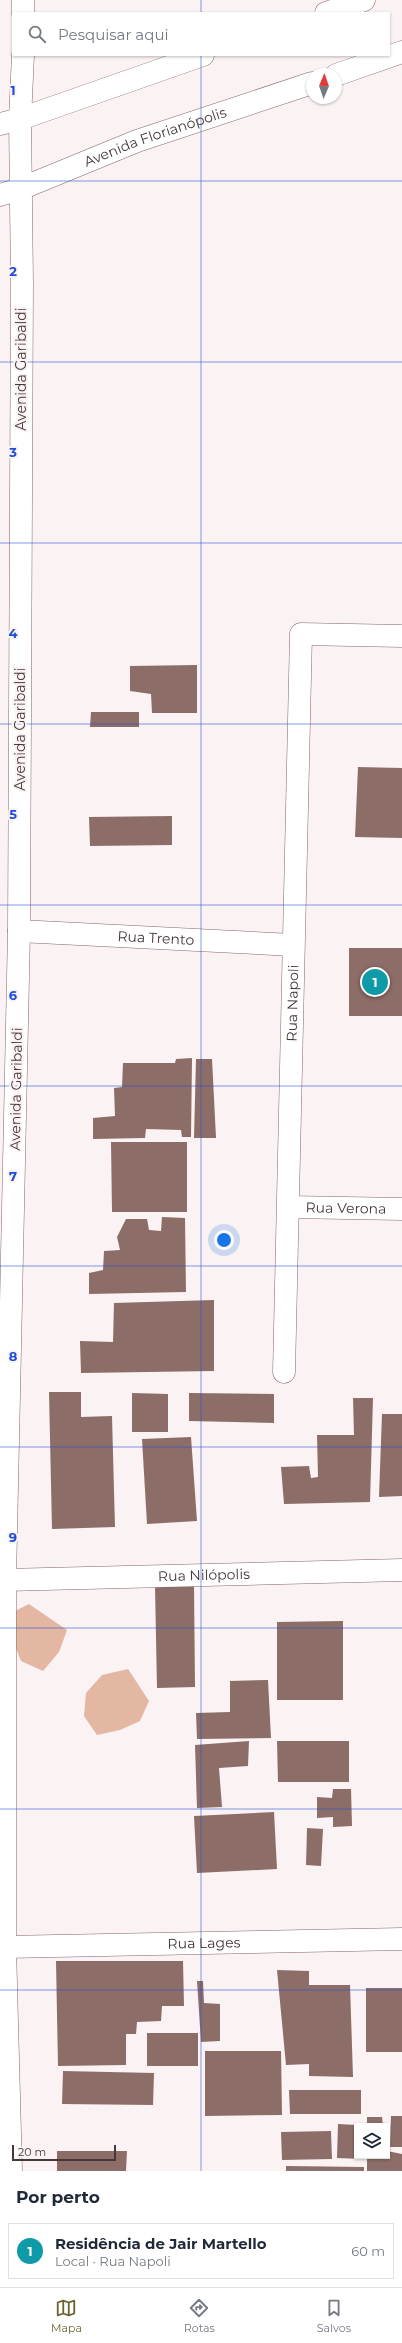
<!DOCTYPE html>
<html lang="pt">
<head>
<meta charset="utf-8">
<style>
	body { margin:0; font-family:Montserrat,sans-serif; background:#f6f6f7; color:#1f2937 }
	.controls { position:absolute; right:12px; bottom:12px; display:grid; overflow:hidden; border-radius:0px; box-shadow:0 1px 3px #0004 }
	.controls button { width:36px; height:36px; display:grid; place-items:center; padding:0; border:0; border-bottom:1px solid #e0e1e3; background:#fff; color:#1f2937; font:20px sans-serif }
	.compass { position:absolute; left:306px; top:68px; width:36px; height:36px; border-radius:50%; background:#fff; box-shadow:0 1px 3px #0004; rotate:2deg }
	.scale { position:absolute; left:12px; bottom:10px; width:104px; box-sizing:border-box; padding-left:4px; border:2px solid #463739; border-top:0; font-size:11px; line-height:14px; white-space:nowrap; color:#463739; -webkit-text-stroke:3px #faf2f3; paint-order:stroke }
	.you { position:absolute; left:224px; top:1240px; width:14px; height:14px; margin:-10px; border:3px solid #fff; border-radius:50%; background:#1a73e8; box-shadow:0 0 0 6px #1a73e833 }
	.badge { display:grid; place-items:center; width:26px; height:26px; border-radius:50%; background:#6b6532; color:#fff; font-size:13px; font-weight:700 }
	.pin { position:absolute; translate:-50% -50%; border:2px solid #fff; box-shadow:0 1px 4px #0006 }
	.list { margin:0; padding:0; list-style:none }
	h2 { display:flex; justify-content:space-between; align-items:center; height:52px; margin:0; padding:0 16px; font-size:17px }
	h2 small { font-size:13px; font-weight:400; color:#747a83 }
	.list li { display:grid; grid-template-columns:26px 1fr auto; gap:12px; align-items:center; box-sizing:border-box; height:56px; margin:0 8px 8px; padding:0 8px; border:1px solid #e0e1e3; border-radius:0px }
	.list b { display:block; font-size:15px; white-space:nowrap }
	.list p { margin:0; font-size:13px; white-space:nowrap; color:#747a83 }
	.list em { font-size:13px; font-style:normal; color:#747a83 }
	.icon { flex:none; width:22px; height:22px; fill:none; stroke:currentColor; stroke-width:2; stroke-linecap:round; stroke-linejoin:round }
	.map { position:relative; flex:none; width:402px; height:2171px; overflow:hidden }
	.search { position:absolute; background:#fff; box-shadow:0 1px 3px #0004; left:12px; right:12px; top:12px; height:44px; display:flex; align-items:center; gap:10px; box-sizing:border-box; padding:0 14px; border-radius:0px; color:#747a83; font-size:15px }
	.sheet { height:116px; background:#fff }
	nav { display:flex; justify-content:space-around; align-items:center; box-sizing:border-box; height:56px; border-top:1px solid #e0e1e3; background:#fff; font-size:11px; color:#747a83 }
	nav a { display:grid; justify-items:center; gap:2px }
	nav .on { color:#6b6532 }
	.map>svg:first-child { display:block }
	.green { fill:#e3b7a1 }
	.building { fill:#8d6d68 }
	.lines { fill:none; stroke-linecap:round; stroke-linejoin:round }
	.minor-casing { stroke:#866669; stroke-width:23 }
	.tertiary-casing { stroke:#866669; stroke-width:23 }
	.minor { stroke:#fff; stroke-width:22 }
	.tertiary { stroke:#fff; stroke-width:22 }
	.grid { fill:none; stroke:#1d4ed8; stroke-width:1; stroke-opacity:0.55 }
	.labels { text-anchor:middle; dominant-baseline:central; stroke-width:4; stroke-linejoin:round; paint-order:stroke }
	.street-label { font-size:14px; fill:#463739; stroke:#faf2f3 }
	.grid-label { font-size:13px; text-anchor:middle; font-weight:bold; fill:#1d4ed8; stroke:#faf2f3; stroke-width:4; stroke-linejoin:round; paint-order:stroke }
</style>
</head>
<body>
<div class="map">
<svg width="402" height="2171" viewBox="0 0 402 2171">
	<rect width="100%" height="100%" fill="#faf2f3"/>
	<g class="green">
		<polygon points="29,1604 67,1630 59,1652 43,1671 21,1661 12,1638 9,1614"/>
		<polygon points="128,1669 149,1701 140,1721 120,1730 97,1735 84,1716 86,1693 102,1675"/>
	</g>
	<g class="building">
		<polygon points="197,665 197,713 152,713 151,694 130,691 130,666"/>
		<polygon points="91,712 139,712 139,727 90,727"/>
		<polygon points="358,767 402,768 402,838 355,837"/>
		<polygon points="172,816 172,845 90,846 89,817"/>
		<rect x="349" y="948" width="53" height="68"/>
		<polygon points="192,1058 191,1137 182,1137 181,1130 146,1129 145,1138 93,1139 93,1118 115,1116 114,1088 122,1087 123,1063 175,1063 176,1059"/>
		<polygon points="196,1059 212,1059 216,1138 194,1138"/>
		<polygon points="111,1142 187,1142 187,1212 112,1212"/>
		<polygon points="162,1217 185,1218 186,1292 89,1294 89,1273 103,1270 104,1251 120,1250 117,1237 126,1219 147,1219 149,1230 161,1231"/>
		<polygon points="214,1300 214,1371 81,1373 80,1341 113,1342 114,1303"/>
		<polygon points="49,1392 81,1392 81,1417 112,1416 115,1527 52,1529"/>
		<polygon points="132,1393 168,1394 168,1432 132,1432"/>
		<polygon points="189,1393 274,1394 274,1423 189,1421"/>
		<polygon points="353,1398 373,1398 370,1502 284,1504 281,1467 309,1466 311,1478 318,1477 317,1435 354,1435"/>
		<polygon points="382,1414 402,1414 402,1496 379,1497"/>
		<polygon points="191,1437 197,1521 147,1524 142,1439"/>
		<polygon points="194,1585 195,1687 157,1688 155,1586"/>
		<polygon points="343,1621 343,1700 277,1700 277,1622"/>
		<polygon points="268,1680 271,1738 197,1739 196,1713 230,1712 230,1681"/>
		<polygon points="249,1741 248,1766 219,1768 222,1807 197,1808 195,1745"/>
		<polygon points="277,1741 349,1741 349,1782 278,1782"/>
		<polygon points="333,1789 351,1789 352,1826 333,1827 333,1817 317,1818 317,1797 332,1798"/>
		<polygon points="274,1812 277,1869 197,1873 194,1816"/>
		<polygon points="307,1828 323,1829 321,1866 306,1865"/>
		<polygon points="56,1961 183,1961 184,2006 162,2006 161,2021 137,2022 136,2034 126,2034 126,2065 58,2066"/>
		<polygon points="277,1970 309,1971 309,1985 350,1985 353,2077 309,2076 309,2064 286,2065"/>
		<polygon points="197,1981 203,1981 204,2003 220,2004 220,2041 201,2042"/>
		<rect x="366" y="1988" width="36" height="64"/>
		<rect x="147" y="2033" width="51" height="33"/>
		<polygon points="205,2051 281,2051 282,2115 205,2116"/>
		<polygon points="63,2071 154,2073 153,2105 62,2104"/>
		<polygon points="289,2090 361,2090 361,2114 290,2114"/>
		<polygon points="391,2116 402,2116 402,2147 390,2147"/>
		<polygon points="367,2117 382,2117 383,2126 367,2126"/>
		<polygon points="338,2124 357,2125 357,2156 362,2156 362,2159 337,2158"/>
		<polygon points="331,2131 332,2159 282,2160 281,2132"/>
		<polygon points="57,2151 127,2151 126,2171 57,2171"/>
		<polygon points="387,2151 402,2154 402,2171 367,2171 367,2156 387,2156"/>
		<polygon points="286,2166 364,2167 364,2171 286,2171"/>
	</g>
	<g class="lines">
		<defs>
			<g id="minor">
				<polyline points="23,13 23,0"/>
				<polyline points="326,13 364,0"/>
				<polyline points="23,55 20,119 203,55"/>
				<polyline points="336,75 402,52"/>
				<path id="s1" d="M20,189L137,141L312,83"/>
				<path id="s2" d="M19,931L293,945"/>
				<path id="s3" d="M289,1207L402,1209"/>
				<path id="s4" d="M284,1372L301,634L402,636"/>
				<path id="s5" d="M5,1580L402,1570"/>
				<path id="s6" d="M5,1947L402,1939"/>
			</g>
			<g id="tertiary">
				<polyline points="0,124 20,119 22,283 19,931 5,1580 5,1947 11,2171"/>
				<polyline points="0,195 20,189"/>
			</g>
		</defs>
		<use href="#minor" class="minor-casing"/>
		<use href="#tertiary" class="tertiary-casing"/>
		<use href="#minor" class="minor"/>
		<use href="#tertiary" class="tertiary"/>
	</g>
	<path class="grid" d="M201,0V13M201,55V2171M0,181H402M0,362H402M0,543H402M0,724H402M0,905H402M0,1086H402M0,1266H402M0,1447H402M0,1628H402M0,1809H402M0,1990H402"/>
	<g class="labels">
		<g class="street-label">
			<text stroke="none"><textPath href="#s1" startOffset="145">Avenida Florianópolis</textPath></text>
			<text transform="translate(21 369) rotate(-90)">Avenida Garibaldi</text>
			<text transform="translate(20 729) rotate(-90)">Avenida Garibaldi</text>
			<text stroke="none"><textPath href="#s2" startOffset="137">Rua Trento</textPath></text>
			<text stroke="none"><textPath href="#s4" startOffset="369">Rua Napoli</textPath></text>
			<text transform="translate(16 1089) rotate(-89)">Avenida Garibaldi</text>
			<text stroke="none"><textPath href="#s3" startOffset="57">Rua Verona</textPath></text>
			<text stroke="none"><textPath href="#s5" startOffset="199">Rua Nilópolis</textPath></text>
			<text stroke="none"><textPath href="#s6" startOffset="199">Rua Lages</textPath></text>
		</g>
	</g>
	<g class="grid-label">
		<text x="13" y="95">1</text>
		<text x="13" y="276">2</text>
		<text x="13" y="457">3</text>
		<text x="13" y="638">4</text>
		<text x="13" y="819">5</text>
		<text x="13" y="1000">6</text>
		<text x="13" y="1181">7</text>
		<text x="13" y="1361">8</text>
		<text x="13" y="1542">9</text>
	</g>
</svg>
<div class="controls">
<button><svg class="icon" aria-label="layers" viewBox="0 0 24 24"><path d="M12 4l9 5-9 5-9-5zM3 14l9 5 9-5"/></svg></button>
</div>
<svg class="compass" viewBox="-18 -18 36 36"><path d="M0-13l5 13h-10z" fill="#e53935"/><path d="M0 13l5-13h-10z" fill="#747a83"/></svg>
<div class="scale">20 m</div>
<div class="you"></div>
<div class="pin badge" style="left:375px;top:982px;background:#0f9aa8">1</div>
<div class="search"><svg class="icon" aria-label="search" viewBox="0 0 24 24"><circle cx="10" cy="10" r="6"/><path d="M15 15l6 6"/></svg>Pesquisar aqui</div>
</div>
<section class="sheet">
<h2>Por perto<small></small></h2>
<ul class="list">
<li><span class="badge" style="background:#0f9aa8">1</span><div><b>Residência de Jair Martello</b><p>Local · Rua Napoli</p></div><em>60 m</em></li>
</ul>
</section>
<nav>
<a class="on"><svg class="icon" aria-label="map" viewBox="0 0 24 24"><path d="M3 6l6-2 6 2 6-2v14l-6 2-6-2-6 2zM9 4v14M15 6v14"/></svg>Mapa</a>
<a><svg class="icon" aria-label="directions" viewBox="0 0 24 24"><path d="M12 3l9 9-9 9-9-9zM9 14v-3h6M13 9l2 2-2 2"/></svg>Rotas</a>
<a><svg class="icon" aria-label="saved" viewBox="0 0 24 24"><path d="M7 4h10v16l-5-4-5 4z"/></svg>Salvos</a>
</nav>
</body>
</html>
